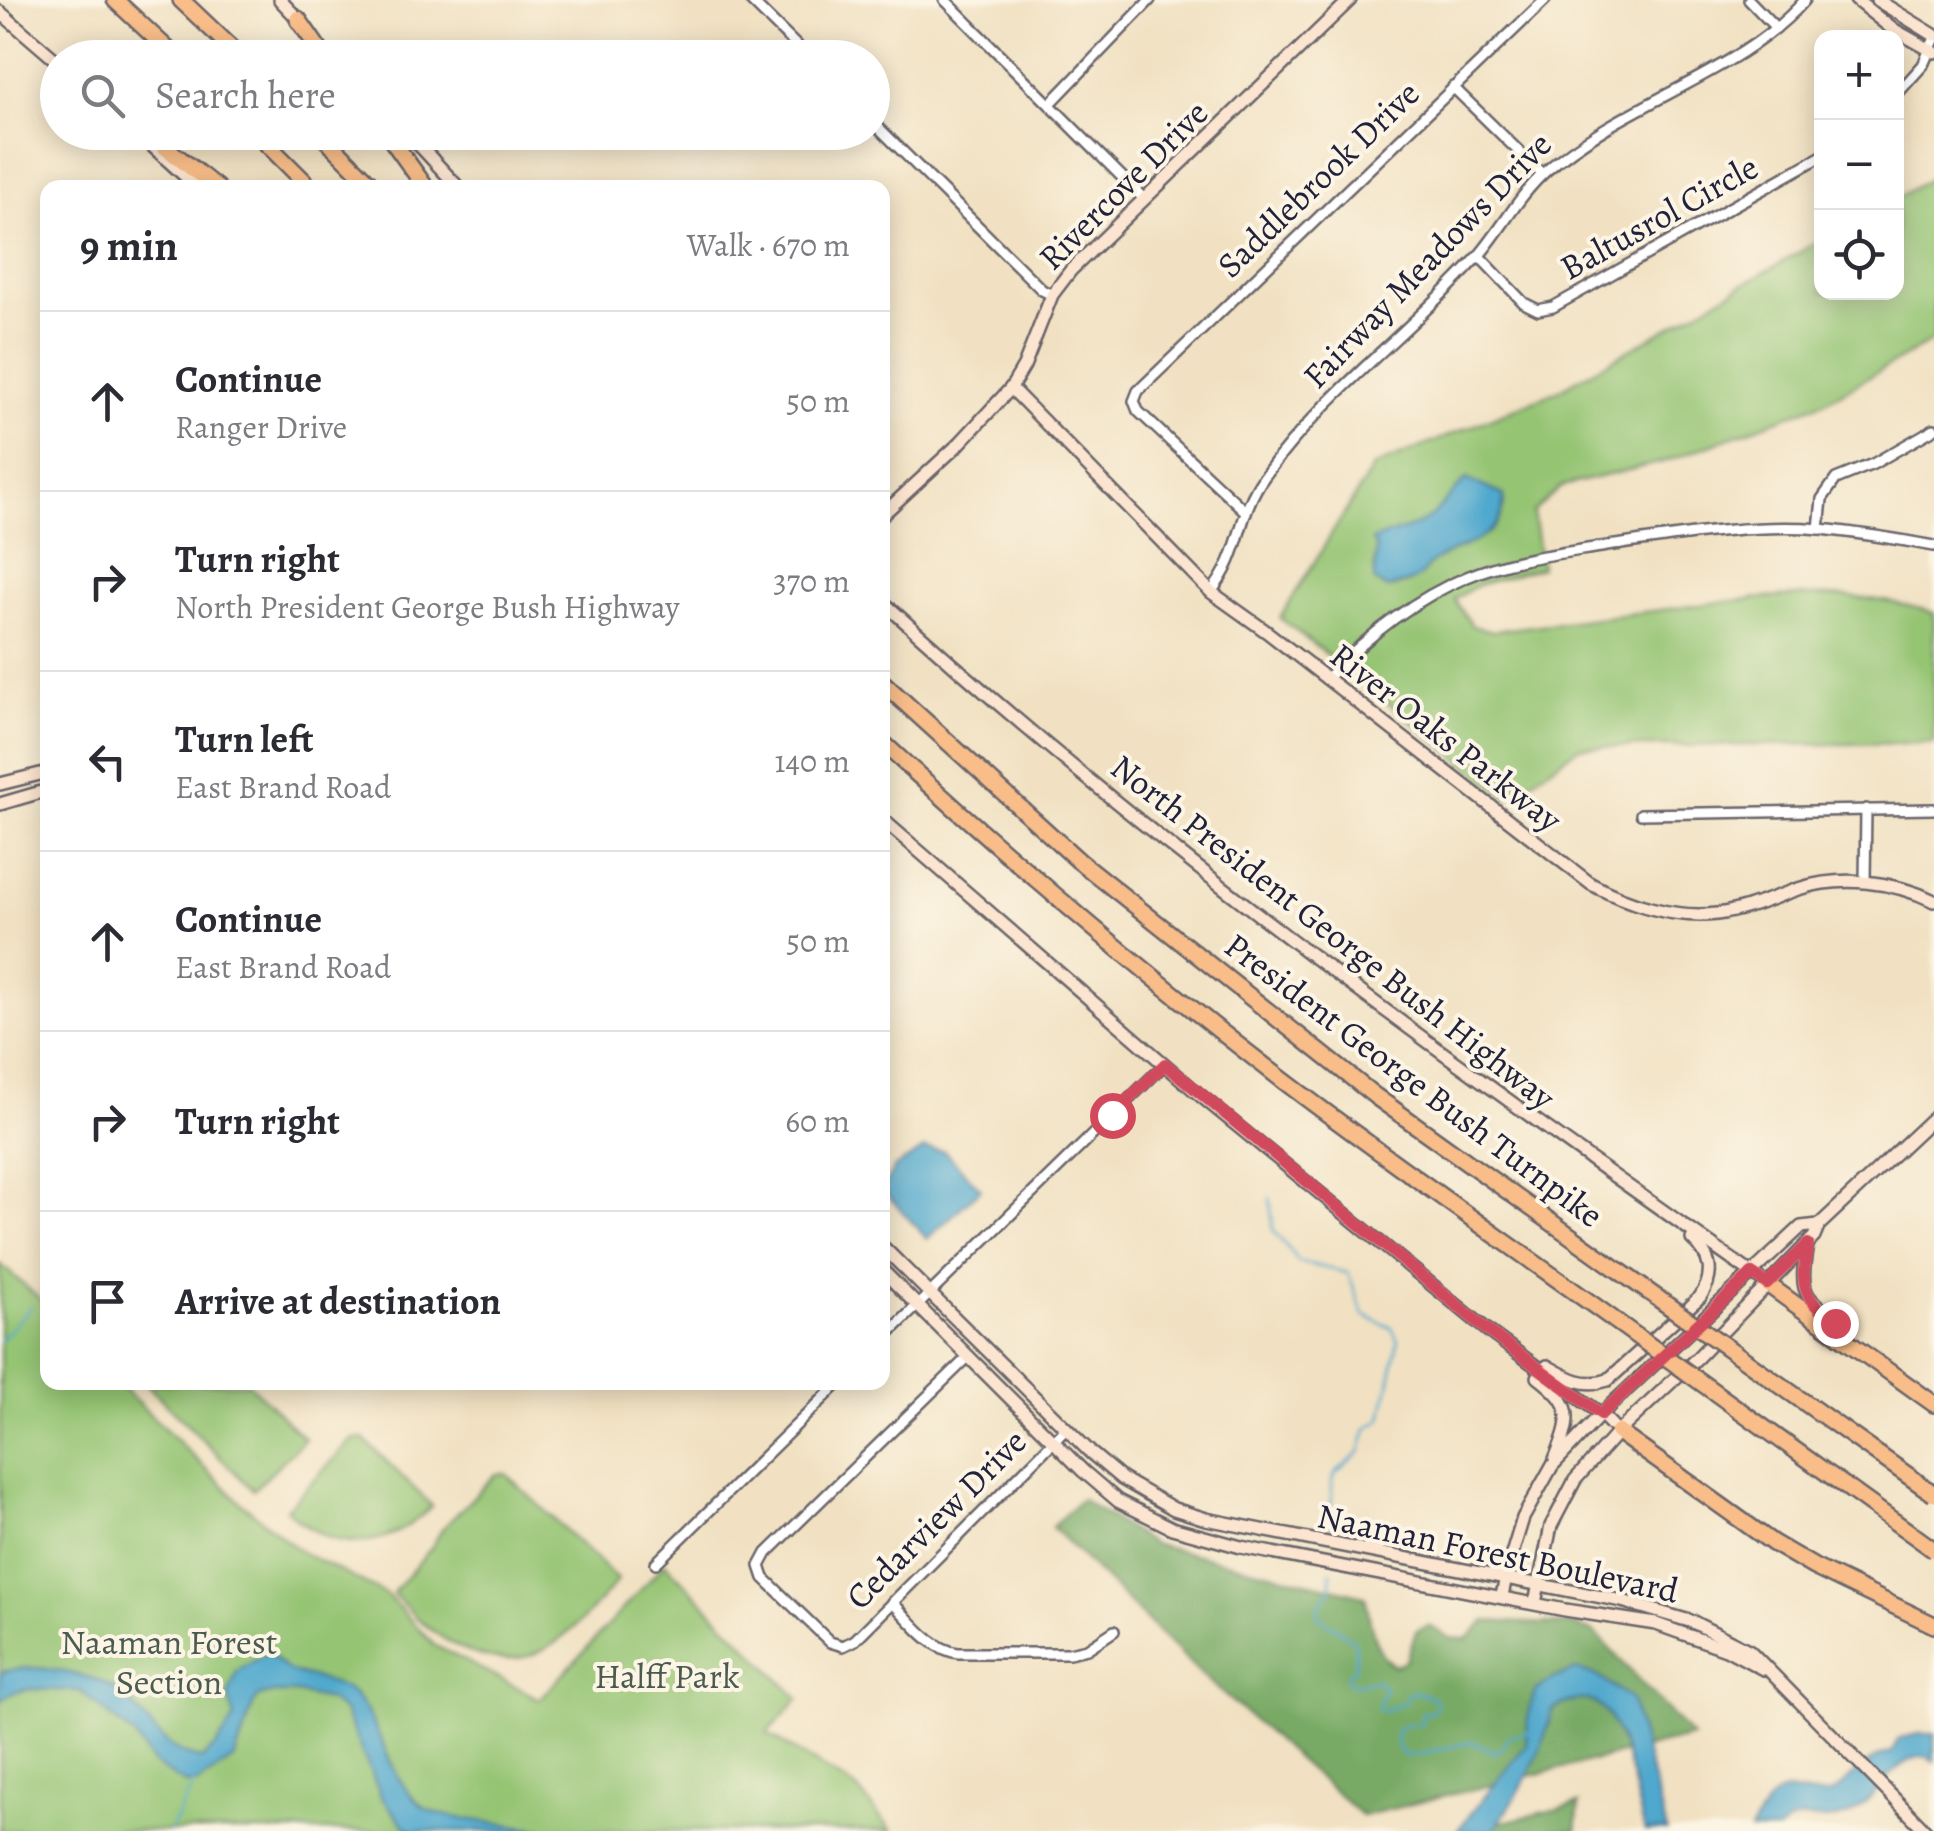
<!DOCTYPE html>
<html lang="en">
<head>
<meta charset="utf-8">
<style>
	body { margin:0; font-family:Alegreya,serif; background:#f7f7f7; color:#2b2b33 }
	.controls { position:absolute; right:30px; top:30px; display:grid; overflow:hidden; border-radius:20px; box-shadow:0 5px 25px #0003 }
	.controls button { width:90px; height:90px; display:grid; place-items:center; padding:0; border:0; border-bottom:2px solid #e1e1e2; background:#fff; color:#2b2b33; font:50px sans-serif }
	.stop { position:absolute; width:30px; height:30px; margin:-22px; border:8px solid #d1495b; border-radius:50%; background:#fff }
	.stop.end { background:#d1495b; border-color:#fff; box-shadow:0 2px 10px #0008 }
	.list { margin:0; padding:0; list-style:none }
	h2 { display:flex; justify-content:space-between; align-items:center; height:130px; margin:0; padding:0 40px; font-size:42px }
	h2 small { font-size:32px; font-weight:400; color:#7c7c81 }
	.list li { display:grid; grid-template-columns:65px 1fr auto; gap:30px; align-items:center; box-sizing:border-box; height:180px; padding:0 40px; border-top:2px solid #e1e1e2 }
	.list b { display:block; font-size:38px; white-space:nowrap }
	.list p { margin:0; font-size:32px; white-space:nowrap; color:#7c7c81 }
	.list em { font-size:32px; font-style:normal; color:#7c7c81 }
	.icon { flex:none; width:55px; height:55px; fill:none; stroke:currentColor; stroke-width:2; stroke-linecap:round; stroke-linejoin:round }
	.map { position:relative; flex:none; width:1934px; height:1831px; overflow:hidden }
	.search { position:absolute; background:#fff; box-shadow:0 5px 25px #0003; left:40px; top:40px; width:850px; height:110px; display:flex; align-items:center; gap:25px; box-sizing:border-box; padding:0 35px; border-radius:55px; color:#7c7c81; font-size:38px }
	.panel { position:absolute; background:#fff; box-shadow:0 5px 25px #0003; left:40px; top:180px; width:850px; height:1210px; border-radius:20px }
	.map>svg:first-child { display:block }
	.green { fill:#95c473; stroke:#5c7357; stroke-width:2.5 }
	.forest { fill:#78aa65; stroke:#4d6650; stroke-width:2.5 }
	.water { fill:#50a8cd; stroke:#396584; stroke-width:2.5 }
	.lines { fill:none; stroke-linecap:round; stroke-linejoin:round }
	.stream { stroke:#50a8cd; stroke-width:2.5 }
	.street-casing { stroke:#6a656a; stroke-width:14 }
	.secondary-casing { stroke:#6a656a; stroke-width:16 }
	.highway-casing { stroke:#6a656a; stroke-width:20 }
	.street { stroke:#fff; stroke-width:9 }
	.secondary { stroke:#fce5d0; stroke-width:11 }
	.highway { stroke:#f8bd89; stroke-width:15 }
	.highway-bridge-casing { stroke:#6a656a; stroke-width:20; stroke-linecap:butt }
	.highway-bridge { stroke:#f8bd89; stroke-width:15 }
	.route { stroke:#d1495b; stroke-width:12 }
	.labels { text-anchor:middle; dominant-baseline:central; stroke-width:8; stroke-linejoin:round; paint-order:stroke }
	.street-label { font-size:35px; fill:#22223b; stroke:#fcf5e5 }
	.park-label { font-size:35px; fill:#4a5b4f; stroke:#fcf5e5 }
</style>
</head>
<body>
<div class="map">
<svg width="1934" height="1831" viewBox="0 0 1934 1831">
	<rect width="100%" height="100%" fill="#fcf5e5"/>
	<filter id="ink" filterUnits="userSpaceOnUse"><feTurbulence type="fractalNoise" baseFrequency=".01" numOctaves="2"/><feDisplacementMap in="SourceGraphic" scale="20" xChannelSelector="R" yChannelSelector="G"/><feConvolveMatrix kernelMatrix="1 2 1 2 8 2 1 2 1" color-interpolation-filters="sRGB"/></filter>
	<filter id="wash" filterUnits="userSpaceOnUse"><feTurbulence type="fractalNoise" baseFrequency=".0048" numOctaves="4" result="noise"/><feDisplacementMap in="SourceGraphic" scale="40" xChannelSelector="R" yChannelSelector="G"/><feGaussianBlur stdDeviation="2.25" result="paint"/><feColorMatrix in="noise" values="0 0 0 0 0 0 0 0 0 0 0 0 0 0 0 0 0 1.4 0 .05"/><feComposite in="paint" operator="in"/></filter>
	<g filter="url(#wash)">
		<rect width="100%" height="100%" fill="#f1e1c2"/>
		<g class="green">
			<path d="M1934,176V340L1824,402L1667,461L1562,486L1533,512L1541,567L1478,585L1454,599L1472,626L1493,631C1551,624 1610,616 1668,609C1757,597 1847,585 1934,613V743L1579,747L1508,798L1280,618L1373,467L1555,392L1821,240L1822,292H1896L1897,198Z"/>
			<polygon points="0,1264 47,1305 48,1382 118,1383 239,1501 298,1550 387,1595 434,1645 540,1699 665,1563 799,1699 767,1733 857,1789 892,1831 0,1831"/>
			<polygon points="145,1383 248,1383 305,1439 253,1490"/>
			<path d="M353,1439H364L432,1506C387,1552 332,1555 286,1509Z"/>
			<path d="M496,1474H506L618,1580C597,1604 574,1633 545,1649C489,1680 429,1635 393,1593L431,1548L443,1528Z"/>
		</g>
		<g class="forest">
			<path d="M1081,1499L1152,1544L1365,1596C1370,1618 1373,1655 1395,1666L1406,1660L1416,1631L1429,1626L1450,1638L1467,1639L1486,1621L1570,1625L1594,1632L1692,1737L1362,1816L1202,1675L1052,1527Z"/>
			<polygon points="1579,1804 1576,1831 1465,1831"/>
		</g>
		<g class="water">
			<path d="M1466,479L1504,495C1504,542 1465,541 1434,561C1425,567 1431,565 1423,573C1414,583 1399,585 1387,589L1374,580L1376,548L1372,540L1415,526L1433,515Z"/>
			<polygon points="924,1149 944,1151 981,1189 927,1239 882,1189 894,1168"/>
			<path d="M266,1654C277,1657 280,1667 290,1671C311,1679 339,1680 355,1696C381,1722 390,1785 425,1808C443,1820 520,1824 548,1831H413L405,1826L382,1798L344,1711L329,1700L296,1693H273L259,1697L253,1705L235,1758L198,1783L185,1784L154,1764L134,1736L80,1691L30,1689L12,1693L0,1701V1673C14,1667 38,1667 54,1670C77,1675 100,1677 119,1692C148,1715 161,1753 201,1759L216,1747L235,1718L228,1696L237,1671Z"/>
			<path d="M1576,1670L1595,1675L1631,1699L1667,1831H1645C1635,1801 1624,1711 1590,1701C1577,1697 1563,1704 1552,1710C1542,1756 1520,1793 1493,1831H1457L1526,1745L1529,1709L1535,1691L1554,1678Z"/>
			<path d="M1918,1734H1934V1762L1927,1756C1893,1757 1880,1796 1853,1813C1831,1827 1796,1808 1778,1831H1750C1756,1822 1764,1805 1772,1798C1787,1785 1808,1798 1826,1795C1844,1792 1861,1758 1891,1753L1899,1738Z"/>
		</g>
		<g class="lines">
			<g class="stream">
				<polyline points="1270,1198 1273,1230 1299,1262 1348,1273 1364,1315 1392,1328 1398,1341 1382,1419 1367,1429 1360,1452 1335,1473 1332,1484 1331,1538"/>
				<polyline points="41,1292 48,1284"/>
				<polyline points="0,1340 31,1307"/>
				<polyline points="1331,1571 1331,1589 1318,1608 1318,1616 1355,1641 1355,1667 1347,1676 1350,1684 1377,1681 1385,1688 1378,1707 1383,1711 1406,1702 1407,1695 1414,1692 1433,1697 1437,1705 1431,1713 1422,1713 1421,1725 1407,1724 1396,1731 1397,1745 1403,1755 1416,1755 1472,1742 1495,1753 1505,1745 1507,1737 1529,1732"/>
				<polyline points="170,1831 194,1783"/>
			</g>
		</g>
	</g>
	<g filter="url(#ink)">
		<g class="lines">
			<defs>
				<g id="street">
					<polyline points="750,0 809,58"/>
					<polyline points="945,0 1144,199"/>
					<polyline points="1749,0 1776,28"/>
					<polyline points="1453,87 1542,174"/>
					<polyline points="1896,95 1923,65 1934,40"/>
					<polyline points="1050,104 1150,0"/>
					<polyline points="872,121 1042,290 1052,295"/>
					<polyline points="1479,256 1524,303 1538,310 1553,307 1822,156"/>
					<polyline points="1245,511 1138,411 1134,401 1138,391 1545,0"/>
					<polyline points="1819,529 1822,499 1836,479 1873,464 1934,429"/>
					<path d="M1211,592C1243,552 1236,516 1264,477C1324,394 1408,334 1476,259C1501,231 1517,197 1546,171C1622,103 1741,74 1805,0"/>
					<path d="M1326,679C1367,636 1412,600 1467,577C1509,559 1556,554 1601,547C1672,537 1749,523 1821,529C1859,533 1897,539 1934,546"/>
					<polyline points="1641,814 1934,809"/>
					<polyline points="1865,882 1866,809"/>
					<polyline points="882,1340 1165,1064"/>
					<polyline points="969,1356 767,1553 760,1566 764,1578 830,1642 843,1646 855,1640 1067,1428"/>
					<polyline points="656,1563 840,1382"/>
					<path d="M892,1602C911,1621 930,1649 958,1653H1069L1087,1649L1114,1631"/>
				</g>
				<g id="secondary">
					<polyline points="280,0 301,22"/>
					<polyline points="1856,0 1891,28 1934,52"/>
					<polyline points="1877,0 1934,35"/>
					<polyline points="0,12 58,62"/>
					<polyline points="137,132 198,188"/>
					<polyline points="407,132 459,188"/>
					<path d="M1011,388L1211,592L1267,632L1591,884C1628,904 1674,919 1717,914C1747,910 1771,898 1798,889C1842,875 1893,881 1934,901"/>
					<polyline points="882,515 959,444 1011,388 1024,366 1052,295 1071,270 1350,0"/>
					<path d="M882,601C1158,853 1462,1070 1767,1284"/>
					<polyline points="0,784 48,772"/>
					<polyline points="0,804 48,790"/>
					<polyline points="882,819 1201,1096 1492,1334 1601,1414 1618,1432"/>
					<path d="M1807,1245C1795,1312 1816,1290 1843,1336"/>
					<polyline points="882,1246 1091,1453 1122,1479 1174,1509 1206,1519 1622,1601 1693,1622 1750,1651 1926,1831"/>
					<polyline points="882,1270 1083,1471 1118,1501 1172,1528 1241,1547 1565,1610 1656,1624 1726,1649 1763,1669"/>
					<path d="M1547,1366C1568,1378 1584,1388 1608,1380L1700,1297C1715,1275 1712,1257 1692,1239"/>
					<path d="M1538,1377C1575,1405 1572,1418 1555,1459"/>
					<polyline points="1502,1596 1508,1567 1523,1518 1552,1466 1601,1414 1801,1227 1819,1225"/>
					<polyline points="1535,1603 1551,1526 1575,1480 1618,1432 1698,1357 1814,1237 1819,1225 1934,1117"/>
				</g>
				<g id="highway">
					<polyline points="115,0 177,58"/>
					<polyline points="181,0 242,58"/>
					<polyline points="298,19 325,58"/>
					<polyline points="146,132 217,188"/>
					<polyline points="255,132 311,188"/>
					<polyline points="319,132 375,188"/>
					<polyline points="386,132 426,188"/>
					<polyline points="882,682 1079,861 1375,1096 1639,1285"/>
					<path d="M882,742C1011,861 1145,974 1284,1081C1393,1164 1506,1242 1617,1322"/>
					<polyline points="1767,1284 1934,1404"/>
					<polyline points="1618,1432 1773,1543 1814,1567 1934,1625"/>
				</g>
			</defs>
			<use href="#street" class="street-casing"/>
			<use href="#secondary" class="secondary-casing"/>
			<use href="#highway" class="highway-casing"/>
			<use href="#street" class="street"/>
			<use href="#secondary" class="secondary"/>
			<use href="#highway" class="highway"/>
			<defs>
				<g id="highway-bridge">
					<polyline points="1639,1285 1934,1494"/>
					<polyline points="1617,1322 1934,1550"/>
				</g>
			</defs>
			<use href="#highway-bridge" class="highway-bridge-casing"/>
			<use href="#highway-bridge" class="highway-bridge"/>
		</g>
	</g>
	<g class="lines" filter="url(#ink)">
		<path class="route" d="M1112,1115L1165,1064L1492,1334L1601,1414L1752,1274L1767,1284L1808,1244C1800,1286 1801,1295 1835,1323"/>
	</g>
	<g class="labels">
		<g class="street-label">
			<text transform="translate(1318 179) rotate(-44)">Saddlebrook Drive</text>
			<text transform="translate(1123 185) rotate(-45)">Rivercove Drive</text>
			<text transform="translate(1659 217) rotate(-29)">Baltusrol Circle</text>
			<text transform="translate(1427 260) rotate(-46)">Fairway Meadows Drive</text>
			<text transform="translate(1446 737) rotate(38)">River Oaks Parkway</text>
			<text transform="translate(1333 932) rotate(38)">North President George Bush Highway</text>
			<text transform="translate(1414 1080) rotate(37)">President George Bush Turnpike</text>
			<text transform="translate(936 1519) rotate(-45)">Cedarview Drive</text>
			<text transform="translate(1498 1553) rotate(12)">Naaman Forest Boulevard</text>
		</g>
		<g class="park-label">
			<text x="169" y="1642">Naaman Forest<tspan x="169" dy="40">Section</tspan></text>
			<text x="667" y="1676">Halff Park</text>
		</g>
	</g>
</svg>
<div class="controls">
<button>+</button>
<button>−</button>
<button><svg class="icon" aria-label="locate" viewBox="0 0 24 24"><circle cx="12" cy="12" r="6"/><path d="M12 2v4M12 18v4M2 12h4M18 12h4"/></svg></button>
</div>
<div class="stop" style="left:1112px;top:1115px"></div>
<div class="stop end" style="left:1835px;top:1323px"></div>
<div class="search"><svg class="icon" aria-label="search" viewBox="0 0 24 24"><circle cx="10" cy="10" r="6"/><path d="M15 15l6 6"/></svg>Search here</div>
<section class="panel">
<h2>9 min<small>Walk · 670 m</small></h2>
<ul class="list">
<li><svg class="icon" aria-label="ahead" viewBox="0 0 24 24"><path d="M12 20V5M6 11l6-6 6 6"/></svg><div><b>Continue</b><p>Ranger Drive</p></div><em>50 m</em></li>
<li><svg class="icon" aria-label="right" viewBox="0 0 24 24"><path d="M7 20v-9h11M14 6l5 5-5 5"/></svg><div><b>Turn right</b><p>North President George Bush Highway</p></div><em>370 m</em></li>
<li><svg class="icon" aria-label="left" viewBox="0 0 24 24"><path d="M17 20v-9H6M10 6l-5 5 5 5"/></svg><div><b>Turn left</b><p>East Brand Road</p></div><em>140 m</em></li>
<li><svg class="icon" aria-label="ahead" viewBox="0 0 24 24"><path d="M12 20V5M6 11l6-6 6 6"/></svg><div><b>Continue</b><p>East Brand Road</p></div><em>50 m</em></li>
<li><svg class="icon" aria-label="right" viewBox="0 0 24 24"><path d="M7 20v-9h11M14 6l5 5-5 5"/></svg><div><b>Turn right</b></div><em>60 m</em></li>
<li><svg class="icon" aria-label="arrive" viewBox="0 0 24 24"><path d="M6 21V4h12l-3 4 3 4H6"/></svg><div><b>Arrive at destination</b></div></li>
</ul>
</section>
</div>
</body>
</html>
